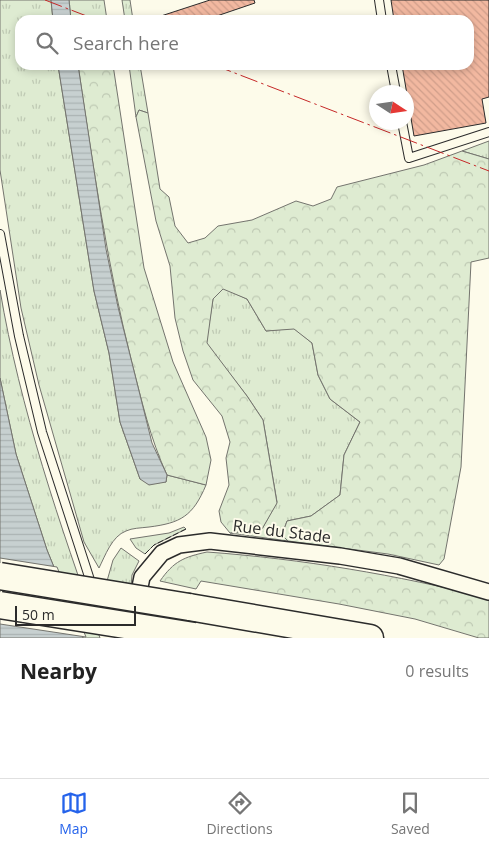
<!DOCTYPE html>
<html lang="en">
<head>
<meta charset="utf-8">
<style>
	body { margin:0; font-family:"Open Sans",sans-serif; background:#f6f6f6; color:#222 }
	.compass { position:absolute; left:369px; top:85px; width:45px; height:45px; border-radius:50%; background:#fff; box-shadow:0 2px 8px #0003; rotate:102deg }
	.scale { position:absolute; left:15px; bottom:12px; width:121px; box-sizing:border-box; padding-left:5px; border:2px solid #2b2b2b; border-top:0; font-size:14px; line-height:18px; white-space:nowrap; color:#2b2b2b; -webkit-text-stroke:4px #fdfbea; paint-order:stroke }
	.list { margin:0; padding:0; list-style:none }
	h2 { display:flex; justify-content:space-between; align-items:center; height:65px; margin:0; padding:0 20px; font-size:21px }
	h2 small { font-size:16px; font-weight:400; color:#767676 }
	.icon { flex:none; width:28px; height:28px; fill:none; stroke:currentColor; stroke-width:2; stroke-linecap:round; stroke-linejoin:round }
	.map { position:relative; flex:none; width:489px; height:638px; overflow:hidden }
	.search { position:absolute; background:#fff; box-shadow:0 2px 8px #0003; left:15px; right:15px; top:15px; height:55px; display:flex; align-items:center; gap:12px; box-sizing:border-box; padding:0 18px; border-radius:15px; color:#767676; font-size:19px }
	.sheet { height:140px; background:#fff }
	nav { display:flex; justify-content:space-around; align-items:center; box-sizing:border-box; height:70px; border-top:1px solid #e0e0e0; background:#fff; font-size:14px; color:#767676 }
	nav a { display:grid; justify-items:center; gap:2px }
	nav .on { color:#2563eb }
	.map>svg:first-child { display:block }
	.grass { fill:url(#grass-tufts); stroke:#74746e }
	.forest { fill:url(#forest-crowns); stroke:#74746e }
	.water { fill:url(#water-rules); stroke:#74746e }
	.pier { fill:#fdfbea; stroke:#74746e }
	.building { fill:url(#building-back-hatch); stroke:#2b2b2b }
	.lines { fill:none; stroke-linecap:round; stroke-linejoin:round }
	.lane-casing { stroke:#2b2b2b; stroke-width:10 }
	.street-casing { stroke:#2b2b2b; stroke-width:18 }
	.highway-casing { stroke:#2b2b2b; stroke-width:29 }
	.lane { stroke:#fdfbea; stroke-width:8 }
	.street { stroke:#fdfbea; stroke-width:15 }
	.highway { stroke:#fdfbea; stroke-width:26 }
	.highway-bridge-casing { stroke:#2b2b2b; stroke-width:29; stroke-linecap:butt }
	.highway-bridge { stroke:#fdfbea; stroke-width:26 }
	.fence { stroke:#2b2b2b; stroke-width:1; stroke-dasharray:6 2.5; stroke-linecap:butt }
	.power { stroke:#c62828; stroke-width:1; stroke-dasharray:18 4 2.5 4; stroke-linecap:butt }
	.labels { text-anchor:middle; dominant-baseline:central; stroke-width:4; stroke-linejoin:round; paint-order:stroke }
	.street-label { font-size:16px; fill:#2b2b2b; stroke:#fdfbea }
</style>
</head>
<body>
<div class="map">
<svg width="489" height="638" viewBox="0 0 489 638">
	<defs>
		<pattern id="grass-tufts" width="24" height="20" patternUnits="userSpaceOnUse" patternTransform="scale(1.25)"><rect width="24" height="20" fill="#deebd1"/><path d="M3 7l-1-3M5 7V3M7 7l1-3M15 17l-1-3M17 17v-4M19 17l1-3" fill="none" stroke="#bfcab4"/></pattern>
		<pattern id="forest-crowns" width="20" height="18" patternUnits="userSpaceOnUse" patternTransform="scale(1.25)"><rect width="20" height="18" fill="#deebd1"/><path d="M2 6a3 3 0 1 1 6 0M12 15a3 3 0 1 1 6 0" fill="none" stroke="#bfcab4"/></pattern>
		<pattern id="water-rules" width="6" height="5" patternUnits="userSpaceOnUse" patternTransform="scale(1.25)"><rect width="6" height="5" fill="#c7d0d0"/><path d="M0 2.5h6" fill="none" stroke="#abb3b3"/></pattern>
		<pattern id="building-back-hatch" width="6" height="6" patternUnits="userSpaceOnUse" patternTransform="scale(1.25)"><rect width="6" height="6" fill="#f2b8a0"/><path d="M-1 5l2 2M0 0l6 6M5-1l2 2" fill="none" stroke="#d09e8a"/></pattern>
	</defs>
	<rect width="100%" height="100%" fill="#fdfbea"/>
	<g class="grass">
		<path d="M0,0H51L53,20H20V65H58L94,291L109,353L120,422L140,479L166,482L167,475L206,485C193,516 181,523 149,527C141,528 132,528 126,531C112,536 105,556 99,568L84,542L39,385L21,308L0,170Z"/>
		<polygon points="69,0 104,0 107,20 71,20"/>
		<polygon points="122,0 130,0 133,20 125,20"/>
		<polygon points="129,65 140,65 148,113 139,110 136,117"/>
		<polygon points="489,141 489,159 462,151"/>
		<polygon points="223,288 247,299 266,331 294,328 312,343 318,375 330,399 360,422 344,455 340,495 311,516 287,521 282,535 288,541 230,533 262,529 277,502 263,420 247,396 206,343 213,299"/>
		<path d="M0,290C20,409 60,525 100,638H83L47,550L16,454L0,378Z"/>
		<polygon points="184,527 186,529 154,545 145,554 136,548 130,539 169,533"/>
		<polygon points="121,548 139,561 132,575 131,587 107,581 113,560"/>
	</g>
	<g class="forest">
		<path d="M78,65H113L144,268L173,362L206,437L211,460L206,485L167,475C150,438 142,402 132,363C107,265 93,165 78,65Z"/>
		<polygon points="139,110 148,113 160,189 169,197 175,226 188,243 205,238 218,226 252,220 296,201 313,206 331,199 337,187 424,165 462,151 489,159 489,258 471,262 461,467 444,559 439,565 388,554 288,541 282,535 287,521 311,516 340,495 344,455 360,422 330,399 318,375 312,343 294,329 266,331 247,299 223,289 213,299 207,343 247,396 263,420 277,503 262,529 230,533 221,522 219,511 229,485 226,458 230,442 222,416 193,380 183,351 175,318 170,266 156,221 136,117"/>
		<path d="M207,552C303,559 396,575 489,598V638H479L415,619L339,604L201,581L196,589L160,581C174,561 184,557 207,552Z"/>
	</g>
	<g class="water">
		<polygon points="51,0 69,0 71,20 53,20"/>
		<polygon points="58,65 78,65 106,249 118,307 152,443 167,475 166,482 149,485 140,479 120,422 109,353 94,291"/>
		<polygon points="0,378 16,454 47,550 83,638 0,638"/>
	</g>
	<polygon class="pier" points="0,558 57,567 86,637 0,624"/>
	<g class="building">
		<polygon points="210,0 254,0 255,3 205,20 163,20 161,16"/>
		<polygon points="391,0 489,0 489,97 482,99 486,123 414,136 402,65 469,65 469,20 394,20"/>
	</g>
	<g class="lines">
		<defs>
			<g id="lane">
				<polyline points="379,0 382,20"/>
				<polyline points="391,65 396,92"/>
				<polyline points="402,122 409,158 489,132"/>
				<polyline points="0,234 19,336 42,432 92,586"/>
			</g>
			<polyline id="street" points="144,634 138,597 142,577 162,553 179,545 210,541 340,556 399,566 489,592"/>
			<polyline id="highway" points="189,607 370,638"/>
		</defs>
		<use href="#lane" class="lane-casing"/>
		<use href="#street" class="street-casing"/>
		<use href="#highway" class="highway-casing"/>
		<use href="#lane" class="lane"/>
		<use href="#street" class="street"/>
		<use href="#highway" class="highway"/>
		<defs>
			<g id="highway-bridge">
				<polyline points="0,576 189,607"/>
				<polyline points="0,605 194,636"/>
			</g>
		</defs>
		<use href="#highway-bridge" class="highway-bridge-casing"/>
		<use href="#highway-bridge" class="highway-bridge"/>
		<polyline class="fence" points="145,554 154,545 186,529"/>
		<g class="power">
			<polyline points="45,0 97,20"/>
			<polyline points="214,65 489,171"/>
		</g>
	</g>
	<g class="labels">
		<g class="street-label">
			<text transform="translate(282 531) rotate(7)">Rue du Stade</text>
		</g>
	</g>
</svg>
<svg class="compass" viewBox="-18 -18 36 36"><path d="M0-13l5 13h-10z" fill="#e53935"/><path d="M0 13l5-13h-10z" fill="#767676"/></svg>
<div class="scale">50 m</div>
<div class="search"><svg class="icon" aria-label="search" viewBox="0 0 24 24"><circle cx="10" cy="10" r="6"/><path d="M15 15l6 6"/></svg>Search here</div>
</div>
<section class="sheet">
<h2>Nearby<small>0 results</small></h2>
<ul class="list">
</ul>
</section>
<nav>
<a class="on"><svg class="icon" aria-label="map" viewBox="0 0 24 24"><path d="M3 6l6-2 6 2 6-2v14l-6 2-6-2-6 2zM9 4v14M15 6v14"/></svg>Map</a>
<a><svg class="icon" aria-label="directions" viewBox="0 0 24 24"><path d="M12 3l9 9-9 9-9-9zM9 14v-3h6M13 9l2 2-2 2"/></svg>Directions</a>
<a><svg class="icon" aria-label="saved" viewBox="0 0 24 24"><path d="M7 4h10v16l-5-4-5 4z"/></svg>Saved</a>
</nav>
</body>
</html>
